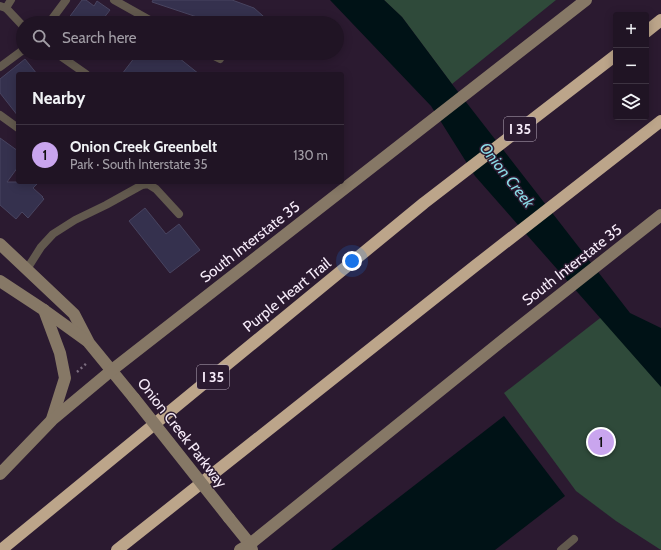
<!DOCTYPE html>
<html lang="en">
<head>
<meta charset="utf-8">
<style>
	body { margin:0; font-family:Cabin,sans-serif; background:#281d2c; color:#f1f3f6 }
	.controls { position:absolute; right:12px; top:12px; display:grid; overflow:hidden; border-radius:4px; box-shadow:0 2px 10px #0003 }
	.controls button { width:36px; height:36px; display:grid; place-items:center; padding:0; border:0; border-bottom:1px solid #3d3341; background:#201424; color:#f1f3f6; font:20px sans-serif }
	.you { position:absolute; left:352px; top:261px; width:14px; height:14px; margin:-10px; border:3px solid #fff; border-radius:50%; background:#1a73e8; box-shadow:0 0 0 6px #1a73e833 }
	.badge { display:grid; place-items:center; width:26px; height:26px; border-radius:50%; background:#c9a5ee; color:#111; font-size:13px; font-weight:700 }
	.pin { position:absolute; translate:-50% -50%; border:2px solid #fff; box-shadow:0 1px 4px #0006 }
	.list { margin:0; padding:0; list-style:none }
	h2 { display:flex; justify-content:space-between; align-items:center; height:52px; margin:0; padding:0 16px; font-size:17px }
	h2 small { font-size:13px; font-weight:400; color:#a29ea6 }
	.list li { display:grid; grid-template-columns:26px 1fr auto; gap:12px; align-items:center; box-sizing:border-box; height:60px; padding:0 16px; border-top:1px solid #3d3341 }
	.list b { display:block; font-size:15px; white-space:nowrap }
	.list p { margin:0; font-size:13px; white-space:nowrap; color:#a29ea6 }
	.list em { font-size:13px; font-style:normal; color:#a29ea6 }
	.icon { flex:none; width:22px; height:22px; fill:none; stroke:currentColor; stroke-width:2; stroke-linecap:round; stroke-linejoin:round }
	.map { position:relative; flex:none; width:661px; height:550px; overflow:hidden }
	.search { position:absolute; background:#201424; box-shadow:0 2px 10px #0003; left:16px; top:16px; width:328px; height:44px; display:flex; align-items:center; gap:10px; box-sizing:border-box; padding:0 14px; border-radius:22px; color:#a29ea6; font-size:15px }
	.panel { position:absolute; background:#201424; box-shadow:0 2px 10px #0003; left:16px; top:72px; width:328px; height:112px; border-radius:4px }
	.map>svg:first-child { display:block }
	.green { fill:#2f4a3a }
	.water { fill:#001216 }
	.building { fill:#35314e; stroke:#484460 }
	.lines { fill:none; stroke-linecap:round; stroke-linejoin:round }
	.path { stroke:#7a6c7e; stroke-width:2.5; stroke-dasharray:2 3; stroke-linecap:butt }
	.lane { stroke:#62594e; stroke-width:8 }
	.secondary { stroke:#867866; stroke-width:12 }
	.highway { stroke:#bca58a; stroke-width:12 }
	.secondary-bridge { stroke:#867866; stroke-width:12 }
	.labels { text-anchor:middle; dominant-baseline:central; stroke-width:3; stroke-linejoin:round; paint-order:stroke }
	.shield { fill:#2b1a30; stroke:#b9acbd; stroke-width:1 }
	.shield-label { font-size:14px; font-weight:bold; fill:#f6ebf9 }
	.street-label { font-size:15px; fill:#f6ebf9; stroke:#2b1a30 }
	.water-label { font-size:16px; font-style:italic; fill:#8adce7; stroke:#2b1a30 }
</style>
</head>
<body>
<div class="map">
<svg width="661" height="550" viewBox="0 0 661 550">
	<rect width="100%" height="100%" fill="#2b1a30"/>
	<g class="green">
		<polygon points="384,0 556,0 452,84 402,17"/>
		<polygon points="604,315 661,367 661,550 616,521 576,491 504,393"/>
	</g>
	<g class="water">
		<polygon points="330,0 384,0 402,17 452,84 630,313 661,328 661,387 475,176 431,106"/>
		<polygon points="504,416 565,496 495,550 331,550"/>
	</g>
	<g class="building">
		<polygon points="82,0 86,0 94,6 97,1 110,10 100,23 65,23"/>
		<polygon points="153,0 232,0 254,8 271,23 194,23 197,17 152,2"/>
		<polygon points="138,53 167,53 177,60 179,58 199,74 122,74"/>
		<polygon points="25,59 37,74 18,74 18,116 0,93 0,79"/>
		<polygon points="0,138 18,151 18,167 7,182 39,182 33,188 43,197 42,197 44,199 28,218 22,212 16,219 0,205"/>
		<polygon points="145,208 166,234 179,224 200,250 170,273 129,221"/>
	</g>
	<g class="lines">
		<polyline class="path" points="77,372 88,362"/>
		<g class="lane">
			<polyline points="114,0 155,23"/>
			<polyline points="0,6 6,8 23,26"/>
			<polyline points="6,8 11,0"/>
			<polyline points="49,23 66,0"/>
			<polyline points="56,53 86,74"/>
			<polyline points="208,53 220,59"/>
			<polyline points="0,67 23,50"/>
			<polyline points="0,115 18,128"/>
			<polyline points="27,269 41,247 53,234 75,220 106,205 142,185 148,184 156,189 179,214"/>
			<polyline points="561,550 574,539"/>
		</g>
		<g class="secondary">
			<polyline points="0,244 74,314 89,343 134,398"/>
			<polyline points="0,281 44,310 87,341"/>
			<polyline points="44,310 60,353 65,378 52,419"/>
			<polyline points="0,474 52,420 112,370 586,0"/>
			<polyline points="229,518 250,544 252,550"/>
			<polyline points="240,550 250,544 513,332 661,215"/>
		</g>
		<g class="highway">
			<polyline points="646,32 661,20"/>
			<polyline points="1,550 424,203 616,55"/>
			<polyline points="117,550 475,266 661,121"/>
		</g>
		<polyline class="secondary-bridge" points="134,398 229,518"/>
	</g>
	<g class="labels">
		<g class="shield">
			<rect x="504" y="117" width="32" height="24" rx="3"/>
			<rect x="197" y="365" width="32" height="24" rx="3"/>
		</g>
		<g class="shield-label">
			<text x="520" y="129">I 35</text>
			<text x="213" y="377">I 35</text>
		</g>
		<g class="street-label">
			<text transform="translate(250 242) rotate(-38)">South Interstate 35</text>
			<text transform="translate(572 265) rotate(-38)">South Interstate 35</text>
			<text transform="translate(287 295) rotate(-39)">Purple Heart Trail</text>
			<text transform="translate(182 433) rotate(52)">Onion Creek Parkway</text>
		</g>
		<g class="water-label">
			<text transform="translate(507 175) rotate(52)">Onion Creek</text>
		</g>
	</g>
</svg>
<div class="controls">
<button>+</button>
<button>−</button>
<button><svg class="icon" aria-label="layers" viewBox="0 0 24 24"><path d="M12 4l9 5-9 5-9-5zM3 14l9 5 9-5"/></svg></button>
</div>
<div class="you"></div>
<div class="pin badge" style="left:601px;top:442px">1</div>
<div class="search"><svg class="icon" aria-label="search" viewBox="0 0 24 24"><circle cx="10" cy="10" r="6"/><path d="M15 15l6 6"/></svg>Search here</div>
<section class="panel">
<h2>Nearby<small></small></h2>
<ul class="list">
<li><span class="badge">1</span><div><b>Onion Creek Greenbelt</b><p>Park · South Interstate 35</p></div><em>130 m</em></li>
</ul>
</section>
</div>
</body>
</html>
